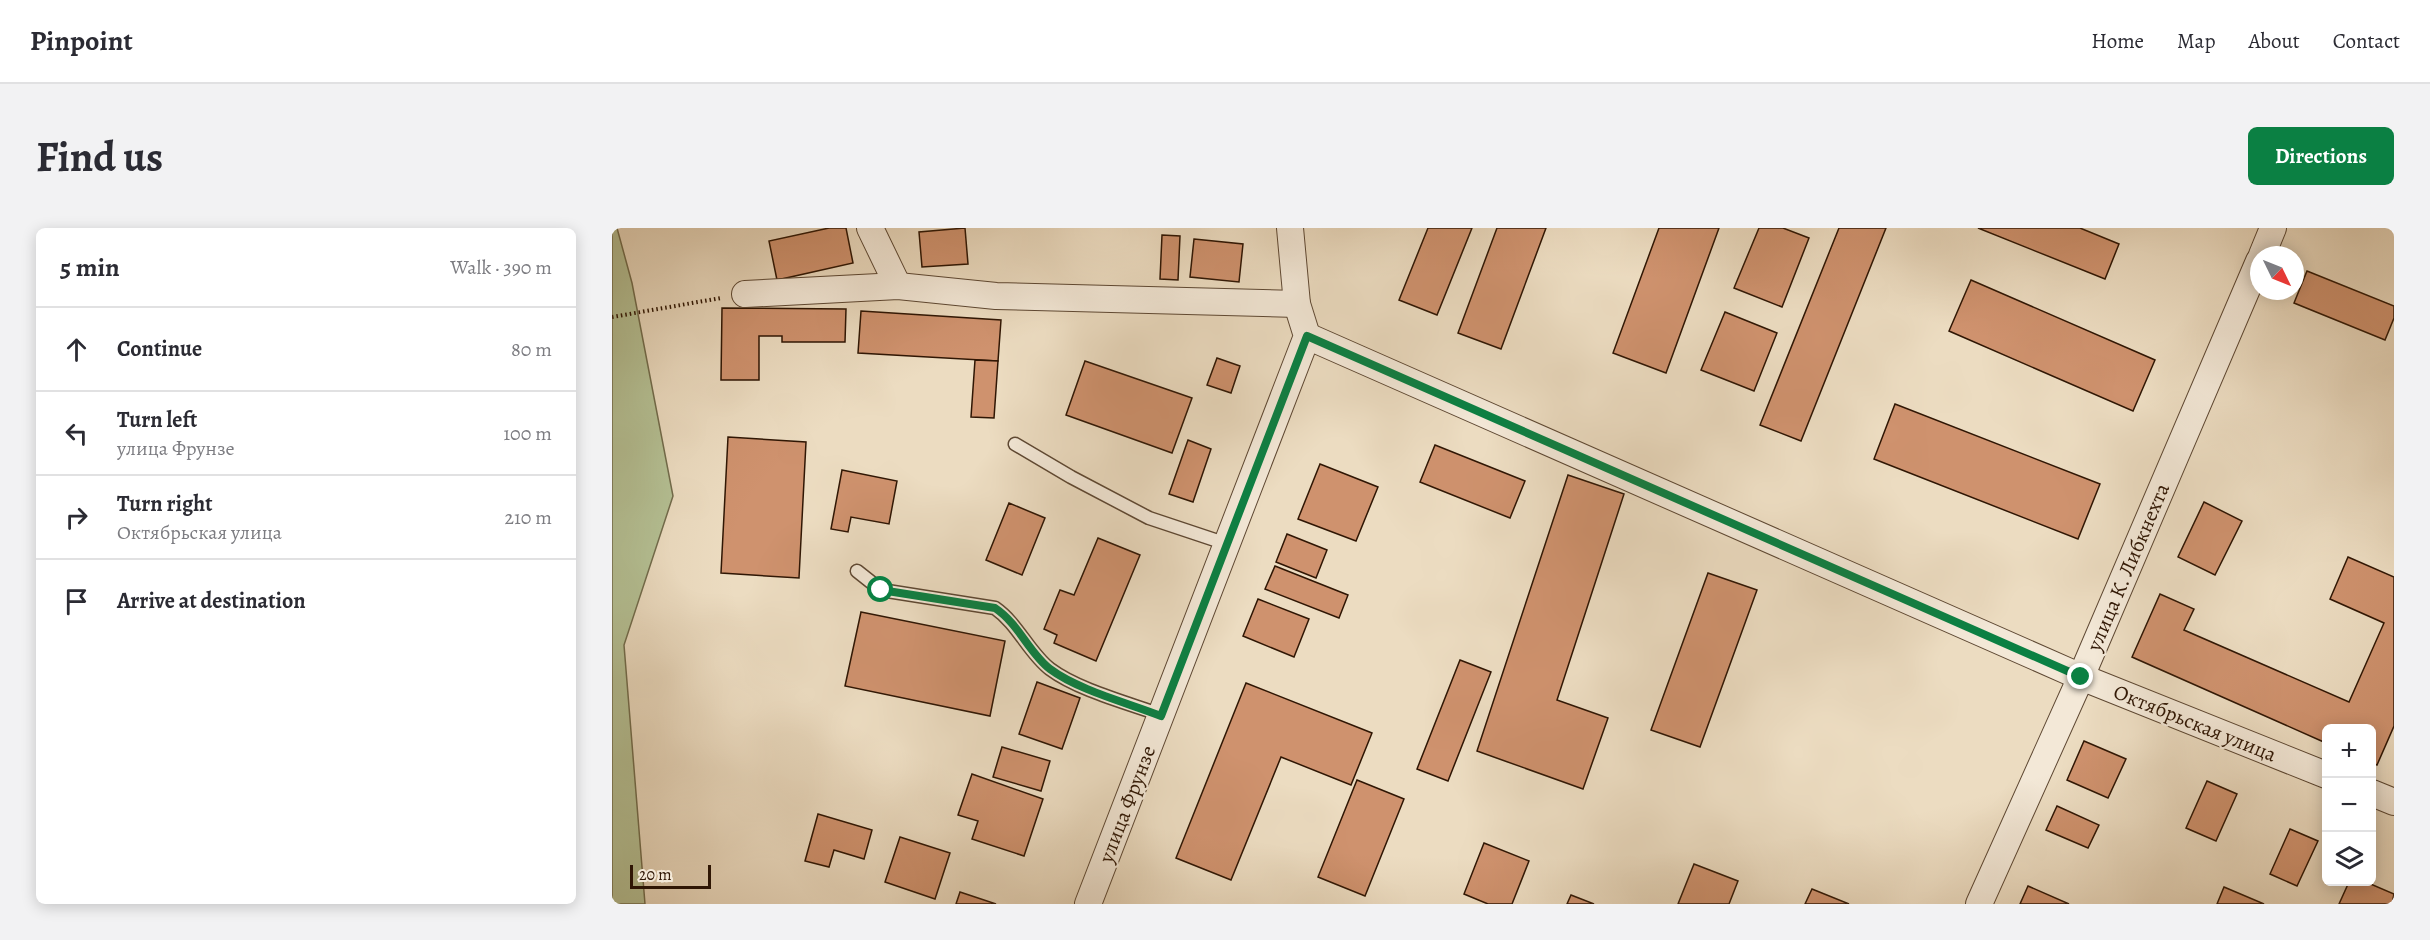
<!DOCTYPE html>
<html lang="en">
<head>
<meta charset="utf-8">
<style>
	body { margin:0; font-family:Alegreya,serif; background:#f2f2f3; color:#2b2b33 }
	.controls { position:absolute; right:18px; bottom:18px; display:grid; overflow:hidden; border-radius:9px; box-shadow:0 3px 15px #0003 }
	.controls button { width:54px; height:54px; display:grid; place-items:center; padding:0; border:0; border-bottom:2px solid #e1e1e2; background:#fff; color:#2b2b33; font:30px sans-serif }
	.compass { position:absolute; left:1638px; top:18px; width:54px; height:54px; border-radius:50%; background:#fff; box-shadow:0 3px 15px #0003; rotate:133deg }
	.scale { position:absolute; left:18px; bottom:15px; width:81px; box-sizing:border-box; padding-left:6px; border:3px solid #2f1604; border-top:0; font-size:16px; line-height:21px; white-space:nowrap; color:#2f1604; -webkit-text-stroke:4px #f3e8d7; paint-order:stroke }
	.stop { position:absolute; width:18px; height:18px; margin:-14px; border:4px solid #0b8043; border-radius:50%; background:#fff }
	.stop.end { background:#0b8043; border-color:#fff; box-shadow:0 2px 6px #0008 }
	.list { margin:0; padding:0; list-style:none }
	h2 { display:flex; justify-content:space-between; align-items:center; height:78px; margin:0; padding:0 24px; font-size:26px }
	h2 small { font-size:20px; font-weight:400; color:#7c7c81 }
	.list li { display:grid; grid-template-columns:39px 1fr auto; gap:18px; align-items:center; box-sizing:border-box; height:84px; padding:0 24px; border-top:2px solid #e1e1e2 }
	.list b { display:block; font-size:22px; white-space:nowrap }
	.list p { margin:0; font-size:20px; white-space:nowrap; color:#7c7c81 }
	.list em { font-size:20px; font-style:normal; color:#7c7c81 }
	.icon { flex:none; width:33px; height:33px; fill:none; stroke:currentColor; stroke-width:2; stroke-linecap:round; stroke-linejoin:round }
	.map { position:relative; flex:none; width:1782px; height:676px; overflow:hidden; border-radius:9px }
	header { display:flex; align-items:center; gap:36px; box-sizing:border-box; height:84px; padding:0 30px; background:#fff; border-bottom:2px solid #e1e1e2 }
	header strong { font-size:28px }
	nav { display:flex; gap:33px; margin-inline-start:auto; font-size:21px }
	.intro { display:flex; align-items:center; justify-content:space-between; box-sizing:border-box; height:144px; padding:0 36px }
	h1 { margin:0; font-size:42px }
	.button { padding:15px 27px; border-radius:9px; background:#0b8043; color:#fff; font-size:21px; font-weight:700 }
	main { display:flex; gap:36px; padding:0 36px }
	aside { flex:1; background:#fff; border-radius:9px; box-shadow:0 3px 15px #0003 }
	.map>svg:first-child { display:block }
	.green { fill:#b5c195; stroke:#726c4c; stroke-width:1.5 }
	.building { fill:#cf926e; stroke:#2f1604; stroke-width:1.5 }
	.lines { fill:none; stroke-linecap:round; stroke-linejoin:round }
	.service-casing { stroke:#5e4833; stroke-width:15 }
	.minor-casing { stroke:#5e4833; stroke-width:28 }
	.path { stroke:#2f1604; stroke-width:4; stroke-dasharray:1.5 3; stroke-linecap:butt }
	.service { stroke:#f3e8d7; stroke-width:12 }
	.minor { stroke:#f3e8d7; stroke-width:26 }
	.route { stroke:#0b8043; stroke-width:8 }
	.labels { text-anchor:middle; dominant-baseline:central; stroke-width:4.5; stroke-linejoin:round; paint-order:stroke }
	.street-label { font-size:21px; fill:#2f1604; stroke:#f3e8d7 }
</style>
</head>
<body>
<header>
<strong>Pinpoint</strong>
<nav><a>Home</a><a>Map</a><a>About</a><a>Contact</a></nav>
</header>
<div class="intro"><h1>Find us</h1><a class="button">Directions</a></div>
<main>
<aside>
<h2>5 min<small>Walk · 390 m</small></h2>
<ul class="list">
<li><svg class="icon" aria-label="ahead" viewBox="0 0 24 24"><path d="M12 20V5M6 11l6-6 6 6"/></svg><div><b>Continue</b></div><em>80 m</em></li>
<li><svg class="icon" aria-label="left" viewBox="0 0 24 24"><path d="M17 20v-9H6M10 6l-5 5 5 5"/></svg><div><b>Turn left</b><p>улица Фрунзе</p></div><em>100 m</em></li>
<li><svg class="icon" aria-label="right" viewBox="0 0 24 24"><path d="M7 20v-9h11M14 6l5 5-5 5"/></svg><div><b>Turn right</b><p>Октябрьская улица</p></div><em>210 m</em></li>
<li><svg class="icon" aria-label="arrive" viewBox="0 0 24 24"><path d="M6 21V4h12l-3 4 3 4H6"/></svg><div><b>Arrive at destination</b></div></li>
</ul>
</aside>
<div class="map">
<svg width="1782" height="676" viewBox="0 0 1782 676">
	<rect width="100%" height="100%" fill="#ecdcc1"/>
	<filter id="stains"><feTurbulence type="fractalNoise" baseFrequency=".00333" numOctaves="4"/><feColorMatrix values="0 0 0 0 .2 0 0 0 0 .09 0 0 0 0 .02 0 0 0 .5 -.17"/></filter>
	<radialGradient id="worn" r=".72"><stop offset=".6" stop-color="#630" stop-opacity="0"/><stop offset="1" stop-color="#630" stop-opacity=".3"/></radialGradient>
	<polygon class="green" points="0,0 5,0 20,55 61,268 12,417 33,676 0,676"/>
	<g class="building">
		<polygon points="217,0 234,0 241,35 165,52 157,13"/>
		<polygon points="353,0 356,36 310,39 307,4"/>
		<polygon points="816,0 860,0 825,87 787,72"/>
		<polygon points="885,0 934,0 889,121 846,105"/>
		<polygon points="1047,0 1107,0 1054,145 1001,125"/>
		<polygon points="1147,0 1171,0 1197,10 1170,79 1122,60"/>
		<polygon points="1227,0 1274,0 1189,213 1148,197"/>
		<polygon points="1366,0 1468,0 1507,16 1493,51"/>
		<polygon points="550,7 568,8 566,52 548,51"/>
		<polygon points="582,11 631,16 627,54 578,49"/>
		<polygon points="1695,43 1782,78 1782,90 1773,112 1682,75"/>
		<polygon points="1359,52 1543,132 1521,183 1337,103"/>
		<polygon points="110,80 234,81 233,114 170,114 170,108 147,108 147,152 109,152"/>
		<polygon points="249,83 389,92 386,133 246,125"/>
		<polygon points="1113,84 1165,105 1142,163 1089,142"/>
		<polygon points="605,130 628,138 619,165 595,157"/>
		<polygon points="363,132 386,133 382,190 359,189"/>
		<polygon points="473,133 580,170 560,225 454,187"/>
		<polygon points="1283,176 1488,256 1466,311 1262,231"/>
		<polygon points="116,209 194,214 187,350 109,345"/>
		<polygon points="576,212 599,221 581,274 557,266"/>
		<polygon points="823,217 913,253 898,290 808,254"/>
		<polygon points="708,236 766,259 744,313 686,291"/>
		<polygon points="230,242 285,253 277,296 239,289 236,304 219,301"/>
		<polygon points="956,247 1012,266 945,472 996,490 971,561 865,523"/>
		<polygon points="1592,274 1630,293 1603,347 1566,329"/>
		<polygon points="397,275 433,290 410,347 374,332"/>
		<polygon points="675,306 715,322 704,350 664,334"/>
		<polygon points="486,310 528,327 484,433 442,415 445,407 432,401 448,362 462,367"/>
		<polygon points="1736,329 1782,349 1782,498 1765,537 1760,535 1760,500 1714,500 1714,515 1520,429 1548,366 1582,381 1572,402 1737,474 1772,395 1718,371"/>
		<polygon points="663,338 736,367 727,390 653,361"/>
		<polygon points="1096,345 1145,362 1088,519 1039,502"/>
		<polygon points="646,371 697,391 682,429 631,408"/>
		<polygon points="249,384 393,413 378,488 233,458"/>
		<polygon points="848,432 879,444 836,553 805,541"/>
		<polygon points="425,454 468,470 450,521 407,506"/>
		<polygon points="634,455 760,505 739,557 669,529 619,652 564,630"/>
		<polygon points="1472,513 1514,531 1496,570 1455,552"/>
		<polygon points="390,519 438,533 429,563 381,549"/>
		<polygon points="360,546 431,571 412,628 360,611 366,593 346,587"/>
		<polygon points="745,552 792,571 753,668 706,649"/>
		<polygon points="1595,553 1625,566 1604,613 1574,600"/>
		<polygon points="1445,578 1487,597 1476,620 1434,602"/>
		<polygon points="206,586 260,602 252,631 222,622 217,639 193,633"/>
		<polygon points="1678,601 1706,613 1685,658 1658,646"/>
		<polygon points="288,609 338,625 323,671 273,654"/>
		<polygon points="872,615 917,633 900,676 876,676 852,666"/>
		<polygon points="1082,636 1126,653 1117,676 1066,676"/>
		<polygon points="1737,654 1754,654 1782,666 1780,676 1727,676"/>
		<polygon points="1416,658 1457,676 1408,676"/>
		<polygon points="1612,659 1652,676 1605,676"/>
		<polygon points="1200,661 1237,676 1193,676"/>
		<polygon points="348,664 384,676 344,676"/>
		<polygon points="959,667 982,676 955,676"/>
	</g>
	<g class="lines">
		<defs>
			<g id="service">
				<polyline points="403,216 459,249 537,290 615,316"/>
				<path d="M245,343L269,362L383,380C406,396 417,425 438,441C466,462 516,475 549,487"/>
			</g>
			<g id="minor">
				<polyline points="258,0 286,58"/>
				<polyline points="1650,27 1661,0"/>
				<polyline points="133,66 286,58 384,68 685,76"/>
				<polyline points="695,108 1469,449 1714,547"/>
				<polyline points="1760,565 1782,574"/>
				<polyline points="476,676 695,108 685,76 678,0"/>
				<polyline points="1367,676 1469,449 1647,33"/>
			</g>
		</defs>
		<use href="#service" class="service-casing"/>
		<use href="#minor" class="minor-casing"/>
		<polyline class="path" points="0,89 109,70"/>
		<use href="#service" class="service"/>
		<use href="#minor" class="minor"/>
	</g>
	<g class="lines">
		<path class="route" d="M269,362L383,380C407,396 417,425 438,441C466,462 516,475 549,488L695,108L1469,449"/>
	</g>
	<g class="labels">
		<g class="street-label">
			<text transform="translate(1516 339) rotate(-67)">улица К. Либкнехта</text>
			<text transform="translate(1583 495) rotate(22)">Октябрьская улица</text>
			<text transform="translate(515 576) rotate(-69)">улица Фрунзе</text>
		</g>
	</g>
	<rect width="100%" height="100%" filter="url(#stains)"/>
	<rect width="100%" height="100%" fill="url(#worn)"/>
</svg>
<div class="controls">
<button>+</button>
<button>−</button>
<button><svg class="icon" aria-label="layers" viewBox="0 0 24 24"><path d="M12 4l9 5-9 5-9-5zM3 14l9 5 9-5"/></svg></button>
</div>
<svg class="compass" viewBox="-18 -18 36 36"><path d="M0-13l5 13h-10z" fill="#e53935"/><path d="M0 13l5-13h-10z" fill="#7c7c81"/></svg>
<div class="scale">20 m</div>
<div class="stop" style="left:269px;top:362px"></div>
<div class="stop end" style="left:1469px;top:449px"></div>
</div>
</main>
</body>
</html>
